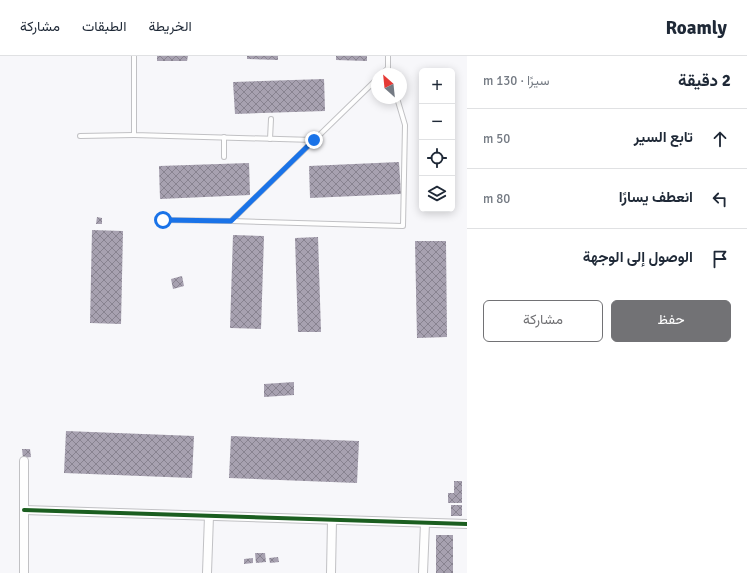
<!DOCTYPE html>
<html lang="ar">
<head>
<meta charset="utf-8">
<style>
	body { margin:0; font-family:Signika,Vazirmatn,sans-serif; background:#f6f6f7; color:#1f2937; direction:rtl }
	.controls { position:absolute; right:12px; top:12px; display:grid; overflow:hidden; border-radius:6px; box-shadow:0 2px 10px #0003 }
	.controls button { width:36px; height:36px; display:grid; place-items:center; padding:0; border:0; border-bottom:1px solid #e0e1e3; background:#fff; color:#1f2937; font:20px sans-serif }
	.compass { position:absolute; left:371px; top:12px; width:36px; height:36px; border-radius:50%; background:#fff; box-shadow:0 2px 10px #0003; rotate:333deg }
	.stop { position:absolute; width:12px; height:12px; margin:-9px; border:3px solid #1a73e8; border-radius:50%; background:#fff }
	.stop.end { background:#1a73e8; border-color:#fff; box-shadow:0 1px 4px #0008 }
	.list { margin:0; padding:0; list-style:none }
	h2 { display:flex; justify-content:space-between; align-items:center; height:52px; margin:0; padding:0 16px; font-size:17px }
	h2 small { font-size:13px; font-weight:400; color:#747a83 }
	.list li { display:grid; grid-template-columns:26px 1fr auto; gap:12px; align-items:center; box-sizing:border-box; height:60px; padding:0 16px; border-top:1px solid #e0e1e3 }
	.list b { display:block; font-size:15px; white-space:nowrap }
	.list em { font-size:13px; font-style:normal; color:#747a83 }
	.actions { display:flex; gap:8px; padding:12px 16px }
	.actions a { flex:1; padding:9px 0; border:1px solid #727275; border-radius:6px; text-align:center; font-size:14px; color:#727275 }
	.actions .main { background:#727275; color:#fff }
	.icon { flex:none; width:22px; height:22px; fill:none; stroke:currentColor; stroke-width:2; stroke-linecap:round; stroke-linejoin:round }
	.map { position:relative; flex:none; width:467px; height:517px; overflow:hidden; direction:ltr }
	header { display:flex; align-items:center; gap:24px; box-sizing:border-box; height:56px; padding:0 20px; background:#fff; border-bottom:1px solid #e0e1e3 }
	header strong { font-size:19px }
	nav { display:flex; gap:22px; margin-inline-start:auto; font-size:14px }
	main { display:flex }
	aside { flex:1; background:#fff }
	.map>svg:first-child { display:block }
	.building { fill:url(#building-cross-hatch) }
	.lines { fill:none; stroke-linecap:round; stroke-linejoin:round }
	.service-casing { stroke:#c1c1c4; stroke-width:6 }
	.minor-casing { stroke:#c1c1c4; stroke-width:10 }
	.service { stroke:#fefefe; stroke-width:4 }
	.minor { stroke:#fefefe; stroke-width:8 }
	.cycleway-casing { stroke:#fff; stroke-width:6 }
	.cycleway { stroke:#1b5e20; stroke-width:4 }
	.route { stroke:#1a73e8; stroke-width:5 }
</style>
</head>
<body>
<header>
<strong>Roamly</strong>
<nav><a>الخريطة</a><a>الطبقات</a><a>مشاركة</a></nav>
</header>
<main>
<aside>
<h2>2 دقيقة<small>سيرًا · 130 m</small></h2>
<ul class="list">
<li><svg class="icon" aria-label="ahead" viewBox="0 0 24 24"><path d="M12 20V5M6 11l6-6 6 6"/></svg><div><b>تابع السير</b></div><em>50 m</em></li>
<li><svg class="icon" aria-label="left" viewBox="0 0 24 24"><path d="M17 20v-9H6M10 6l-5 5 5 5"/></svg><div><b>انعطف يسارًا</b></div><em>80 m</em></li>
<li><svg class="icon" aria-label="arrive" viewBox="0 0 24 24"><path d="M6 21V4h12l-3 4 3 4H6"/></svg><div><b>الوصول إلى الوجهة</b></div></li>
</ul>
<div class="actions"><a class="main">حفظ</a><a>مشاركة</a></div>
</aside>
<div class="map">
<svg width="467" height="517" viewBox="0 0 467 517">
	<defs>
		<pattern id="building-cross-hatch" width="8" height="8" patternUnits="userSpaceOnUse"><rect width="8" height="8" fill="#a7a1b0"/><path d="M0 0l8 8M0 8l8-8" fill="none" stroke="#888390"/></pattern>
	</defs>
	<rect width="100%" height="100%" fill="#f7f7fa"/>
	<g class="building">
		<polygon points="157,0 188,0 187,5 157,5"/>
		<polygon points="247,0 278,0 278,4 247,3"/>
		<polygon points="336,0 367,0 367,5 336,4"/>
		<polygon points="324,23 325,55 235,58 233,26"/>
		<polygon points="399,106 401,138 310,142 309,110"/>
		<polygon points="249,107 250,139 160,143 159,110"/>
		<polygon points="97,161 102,162 102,168 96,168"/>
		<polygon points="92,174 123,175 121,268 90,267"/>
		<polygon points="233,179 264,180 261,273 230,272"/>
		<polygon points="318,181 321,276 298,276 295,182"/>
		<polygon points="415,185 446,185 447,281 417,282"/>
		<polygon points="182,220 184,230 173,233 171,223"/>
		<polygon points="294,326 294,339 264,341 264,328"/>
		<polygon points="66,375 194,380 192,422 64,417"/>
		<polygon points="231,380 359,385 357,427 229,422"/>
		<polygon points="22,393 30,393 31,401 23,402"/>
		<polygon points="454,425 462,425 462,447 448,447 448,437 454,437"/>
		<rect x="451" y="449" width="11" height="11"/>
		<rect x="436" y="479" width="17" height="38"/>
		<polygon points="255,497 265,497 266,506 256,507"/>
		<polygon points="278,501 279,506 270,507 269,502"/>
		<polygon points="253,502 253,507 244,508 244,503"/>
	</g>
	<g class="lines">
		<defs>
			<g id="service">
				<polyline points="134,0 134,79 314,84"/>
				<polyline points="382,18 388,12 388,0"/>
				<polyline points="80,80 134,79"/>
				<polyline points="270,83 271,63"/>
				<polyline points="224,101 224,81"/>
				<polyline points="163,164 231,165 377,23"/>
				<polyline points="231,165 403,170 405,69 397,42"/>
			</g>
			<g id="minor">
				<polyline points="24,405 24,517"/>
				<polyline points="24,454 467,468"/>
				<polyline points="207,517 209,460"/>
				<polyline points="331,517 332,464"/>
				<polyline points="423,517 425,467"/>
			</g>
		</defs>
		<use href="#service" class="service-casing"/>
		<use href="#minor" class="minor-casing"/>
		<use href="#service" class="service"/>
		<use href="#minor" class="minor"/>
		<defs>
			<polyline id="cycleway" points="24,454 467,468"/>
		</defs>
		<use href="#cycleway" class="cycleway-casing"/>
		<use href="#cycleway" class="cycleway"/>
	</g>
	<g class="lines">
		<polyline class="route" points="163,164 231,165 314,84"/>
	</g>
</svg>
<div class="controls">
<button>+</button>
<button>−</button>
<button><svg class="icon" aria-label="locate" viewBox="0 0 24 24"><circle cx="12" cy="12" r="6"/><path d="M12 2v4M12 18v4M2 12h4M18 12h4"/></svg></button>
<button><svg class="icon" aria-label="layers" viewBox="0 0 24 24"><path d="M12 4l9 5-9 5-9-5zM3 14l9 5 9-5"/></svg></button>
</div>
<svg class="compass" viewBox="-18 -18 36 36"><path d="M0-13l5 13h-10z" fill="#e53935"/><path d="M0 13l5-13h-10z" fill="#747a83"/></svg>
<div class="stop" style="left:163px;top:164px"></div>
<div class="stop end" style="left:314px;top:84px"></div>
</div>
</main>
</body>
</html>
